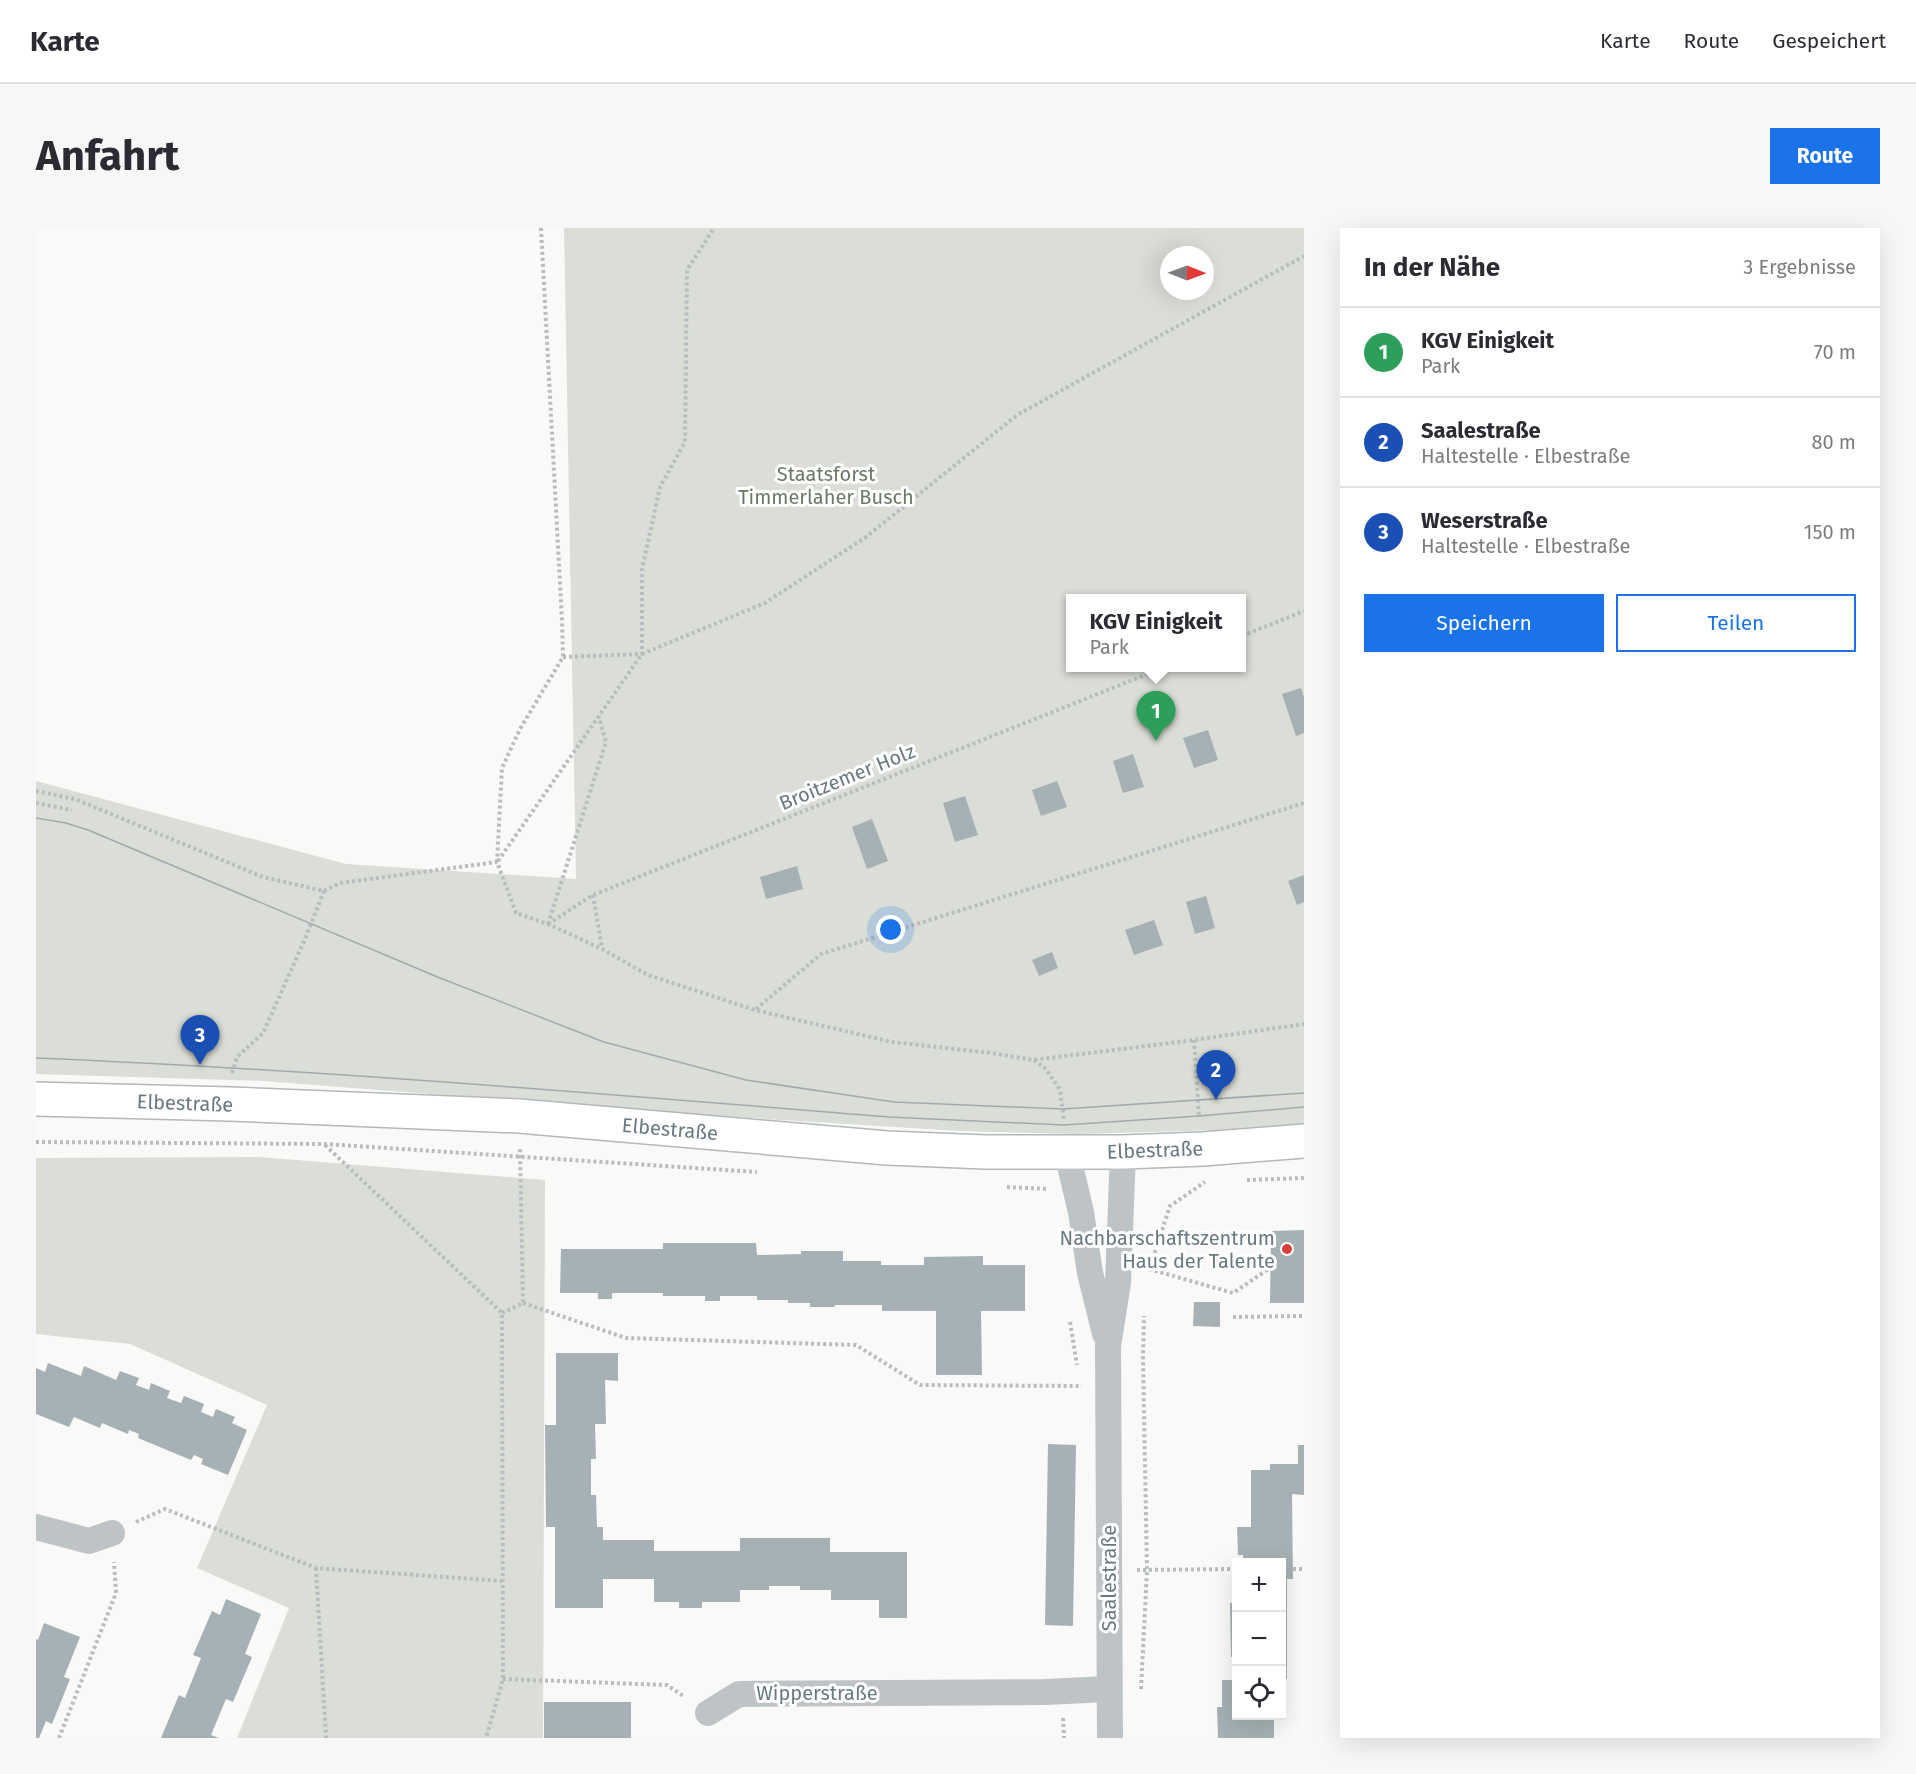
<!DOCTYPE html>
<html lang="de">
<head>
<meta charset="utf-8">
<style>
	body { margin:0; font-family:"Fira Sans",sans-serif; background:#f7f7f7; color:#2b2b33 }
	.controls { position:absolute; right:18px; bottom:18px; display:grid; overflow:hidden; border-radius:0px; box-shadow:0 6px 24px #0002 }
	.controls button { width:54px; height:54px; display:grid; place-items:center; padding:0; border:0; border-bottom:2px solid #e1e1e2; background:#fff; color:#2b2b33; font:30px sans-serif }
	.compass { position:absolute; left:1124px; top:18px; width:54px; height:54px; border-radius:50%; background:#fff; box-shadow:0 6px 24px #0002; rotate:91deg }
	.you { position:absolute; left:855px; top:702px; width:21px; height:21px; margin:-15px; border:4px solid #fff; border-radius:50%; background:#1a73e8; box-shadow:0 0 0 9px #1a73e833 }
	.badge { display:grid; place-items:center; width:39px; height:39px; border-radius:50%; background:#1a73e8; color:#fff; font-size:20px; font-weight:700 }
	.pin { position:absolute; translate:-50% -50px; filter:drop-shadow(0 2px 3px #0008) }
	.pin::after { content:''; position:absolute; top:32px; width:21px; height:18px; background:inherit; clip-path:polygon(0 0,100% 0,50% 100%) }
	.popup { position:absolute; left:1030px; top:366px; width:180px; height:78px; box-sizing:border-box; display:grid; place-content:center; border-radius:0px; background:#fff; filter:drop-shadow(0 2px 4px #0005); font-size:20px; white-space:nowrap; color:#7c7c81 }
	.popup b { font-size:22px; color:#2b2b33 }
	.popup::after { content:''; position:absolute; left:50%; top:100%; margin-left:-12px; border:12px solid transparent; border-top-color:#fff }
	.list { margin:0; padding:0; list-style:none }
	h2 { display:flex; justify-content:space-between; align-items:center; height:78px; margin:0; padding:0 24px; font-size:26px }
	h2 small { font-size:20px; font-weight:400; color:#7c7c81 }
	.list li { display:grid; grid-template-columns:39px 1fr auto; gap:18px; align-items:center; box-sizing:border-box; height:90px; padding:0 24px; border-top:2px solid #e1e1e2 }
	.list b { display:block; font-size:22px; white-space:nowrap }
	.list p { margin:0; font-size:20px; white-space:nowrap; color:#7c7c81 }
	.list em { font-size:20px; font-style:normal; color:#7c7c81 }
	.actions { display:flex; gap:12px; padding:18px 24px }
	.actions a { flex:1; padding:14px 0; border:2px solid #1a73e8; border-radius:0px; text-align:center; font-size:21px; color:#1a73e8 }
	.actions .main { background:#1a73e8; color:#fff }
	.icon { flex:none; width:33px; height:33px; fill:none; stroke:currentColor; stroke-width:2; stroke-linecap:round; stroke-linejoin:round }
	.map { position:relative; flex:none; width:1268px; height:1510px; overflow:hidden; border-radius:0px }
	header { display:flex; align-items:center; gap:36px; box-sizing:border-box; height:84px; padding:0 30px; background:#fff; border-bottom:2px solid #e1e1e2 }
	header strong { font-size:28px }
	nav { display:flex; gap:33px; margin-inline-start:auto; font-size:21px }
	.intro { display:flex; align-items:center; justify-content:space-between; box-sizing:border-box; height:144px; padding:0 36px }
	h1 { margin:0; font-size:42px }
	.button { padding:15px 27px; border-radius:0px; background:#1a73e8; color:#fff; font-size:21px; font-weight:700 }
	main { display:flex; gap:36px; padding:0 36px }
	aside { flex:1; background:#fff; border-radius:0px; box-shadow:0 6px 24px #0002 }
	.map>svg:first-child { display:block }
	.green { fill:#daded6; fill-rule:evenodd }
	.building { fill:#a5b1b4 }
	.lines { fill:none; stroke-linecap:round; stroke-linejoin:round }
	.secondary-casing { stroke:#b1b9bb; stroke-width:36 }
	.path { stroke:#b9bdbf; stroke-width:4; stroke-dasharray:3 3; stroke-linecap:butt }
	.street { stroke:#bec4c6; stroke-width:26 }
	.secondary { stroke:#fff; stroke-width:33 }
	.tram { stroke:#a0aaad; stroke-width:1.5 }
	.poi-dot { fill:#d93f38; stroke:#fff; stroke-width:2 }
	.labels { text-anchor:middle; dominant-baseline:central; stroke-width:6; stroke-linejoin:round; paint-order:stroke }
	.park-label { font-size:20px; fill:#6c7965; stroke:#fff }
	.street-label { font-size:20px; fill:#667a80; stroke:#fff }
	.poi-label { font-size:20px; fill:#667a80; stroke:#fff; text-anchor:end }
</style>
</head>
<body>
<header>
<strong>Karte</strong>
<nav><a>Karte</a><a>Route</a><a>Gespeichert</a></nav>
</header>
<div class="intro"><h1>Anfahrt</h1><a class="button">Route</a></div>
<main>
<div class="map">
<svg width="1268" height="1510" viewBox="0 0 1268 1510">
	<rect width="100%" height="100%" fill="#f9f9f7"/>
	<g class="green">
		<path d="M528,0H1268V896L1184,902L1043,906L923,903L651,886L227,853L0,846V553L310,636L540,651ZM1133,27H1169V63H1133ZM1034,370H1206V440H1034Z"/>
		<polygon points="223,929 509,952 507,1510 201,1510 253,1380 161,1340 231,1177 94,1116 0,1106 0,930"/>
	</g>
	<g class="building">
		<polygon points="1265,460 1268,469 1268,505 1260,508 1246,466"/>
		<polygon points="1172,502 1182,532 1158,540 1147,510"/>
		<polygon points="1097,526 1108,559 1087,565 1077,533"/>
		<polygon points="1021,553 1031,579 1005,588 996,562"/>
		<polygon points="929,568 942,607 919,614 907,575"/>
		<polygon points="836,591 852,633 831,641 816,599"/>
		<polygon points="761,638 767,661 730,671 724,649"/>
		<polygon points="1268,647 1268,674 1261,677 1252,653"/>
		<polygon points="1170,668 1179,700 1159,706 1150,674"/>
		<polygon points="1118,692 1127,717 1098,727 1089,702"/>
		<polygon points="1016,724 1022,740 1003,748 996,732"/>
		<polygon points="1268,1002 1268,1075 1234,1075 1235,1003"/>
		<polygon points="627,1015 720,1015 721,1027 765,1026 765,1023 807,1023 807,1033 845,1033 845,1037 888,1037 888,1029 947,1028 947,1037 989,1037 989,1083 945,1083 946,1147 900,1147 900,1083 846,1083 846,1077 799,1077 798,1079 774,1079 774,1075 752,1075 752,1072 721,1072 721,1068 684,1068 684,1073 669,1073 669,1068 627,1068 627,1065 576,1065 576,1071 562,1071 562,1065 524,1065 525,1021 627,1021"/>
		<polygon points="1158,1074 1184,1074 1184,1099 1157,1098"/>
		<polygon points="520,1125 582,1125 582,1153 569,1152 570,1196 559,1196 560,1231 555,1231 555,1267 560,1267 561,1299 567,1299 567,1312 618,1312 618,1323 704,1323 704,1310 794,1310 794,1324 871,1324 871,1390 843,1390 843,1372 795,1372 795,1362 764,1362 764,1358 733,1358 733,1362 704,1362 704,1374 666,1374 666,1380 643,1380 643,1374 618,1374 618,1351 567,1351 567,1380 519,1380 519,1299 510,1299 509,1197 520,1197"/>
		<polygon points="12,1135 45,1148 48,1138 80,1152 84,1143 103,1150 100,1157 113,1162 115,1155 134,1163 131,1170 145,1175 148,1168 168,1176 165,1184 177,1189 180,1181 199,1189 196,1195 211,1202 192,1247 165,1236 167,1231 158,1227 155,1232 102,1210 103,1206 93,1202 92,1206 66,1195 64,1200 38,1189 33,1199 0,1186 0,1140 9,1144"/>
		<polygon points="1012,1216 1040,1217 1037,1398 1009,1397"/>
		<polygon points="1262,1217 1268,1217 1268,1267 1256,1266 1257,1351 1251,1351 1251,1451 1246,1451 1246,1334 1207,1334 1207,1327 1202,1327 1201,1299 1215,1299 1215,1242 1234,1242 1234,1236 1262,1236"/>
		<polygon points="190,1371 225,1386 209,1426 216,1429 197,1474 190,1471 175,1507 183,1510 125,1510 143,1467 149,1470 165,1430 157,1427 176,1383 184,1387"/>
		<polygon points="1200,1374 1200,1429 1195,1429 1194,1375"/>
		<polygon points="8,1395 44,1409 28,1449 34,1451 16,1496 10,1493 3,1510 0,1510 0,1411 2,1412"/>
		<polygon points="1186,1452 1200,1452 1200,1488 1238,1488 1238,1510 1182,1510 1181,1479 1186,1479"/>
		<rect x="508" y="1474" width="87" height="36"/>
	</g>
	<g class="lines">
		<defs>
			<polyline id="secondary" points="0,871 194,876 483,888 851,920 949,924 1087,924 1167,921 1268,913"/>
		</defs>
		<use href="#secondary" class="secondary-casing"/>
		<g class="path">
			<polyline points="505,0 526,393 527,429 484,501 466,540 461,634 480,685 512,696 566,721 612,747 719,782 856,814 955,825 997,832 1158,812 1268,796"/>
			<polyline points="1206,408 1268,383"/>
			<polyline points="527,429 606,426 606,341 624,259 649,214 651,42 678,0"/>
			<polyline points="0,563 39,571 227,649 288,663 304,655 461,634"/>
			<polyline points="0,575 36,582"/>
			<polyline points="462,633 606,426 729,375 830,309 981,187 1268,28"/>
			<polyline points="557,667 566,720"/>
			<polyline points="512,696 557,667 1127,440"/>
			<polyline points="512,696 570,514 563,489"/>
			<polyline points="720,781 785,726 1268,575"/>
			<polyline points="1158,812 1163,889"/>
			<polyline points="998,832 1010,841 1024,862 1028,892"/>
			<polyline points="196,845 201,829 227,805 269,711 288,663"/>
			<polyline points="0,914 289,916 721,944"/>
			<polyline points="289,917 466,1085 467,1451 450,1510"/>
			<polyline points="1211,952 1268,950"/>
			<polyline points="971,959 1012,961"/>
			<polyline points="1113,1041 1197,1065 1234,1040"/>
			<polyline points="1113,1042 1134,978 1169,954"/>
			<polyline points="487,1075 590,1110 820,1117 884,1157 1046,1158"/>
			<polyline points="466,1085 487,1075 484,920"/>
			<polyline points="1197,1089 1268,1088"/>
			<polyline points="1034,1094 1041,1137"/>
			<polyline points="100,1294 129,1281 280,1340 466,1353"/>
			<polyline points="280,1340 290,1510"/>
			<polyline points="1257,1341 1268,1341"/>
			<polyline points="1101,1342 1200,1341"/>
			<polyline points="467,1451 631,1457 649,1469"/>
			<polyline points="1105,1461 1111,1342 1107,1129 1108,1088"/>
			<polyline points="1027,1490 1028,1510"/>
			<polyline points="23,1510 80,1365 78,1334"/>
		</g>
		<g class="street">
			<polyline points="1031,925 1045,984 1054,1045 1069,1106"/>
			<polyline points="0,1299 53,1313 76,1305"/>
			<polyline points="672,1485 703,1466 1009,1464 1072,1461"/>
			<polyline points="1074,1510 1072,1118 1082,1055 1087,924"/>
		</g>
		<use href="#secondary" class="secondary"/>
		<g class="tram">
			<polyline points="0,590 30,595 52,602 404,750 568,814 710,852 858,874 1027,881 1268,865"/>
			<path d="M0,830C285,842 569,866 853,889L1028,897L1163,888L1268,879"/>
		</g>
	</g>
	<circle class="poi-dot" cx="1251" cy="1021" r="6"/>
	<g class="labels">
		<g class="park-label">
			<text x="790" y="246">Staatsforst<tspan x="790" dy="23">Timmerlaher Busch</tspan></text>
		</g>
		<g class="street-label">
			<text transform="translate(811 549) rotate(-22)">Broitzemer Holz</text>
			<text transform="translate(149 875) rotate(2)">Elbestraße</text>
			<text transform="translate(634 901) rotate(5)">Elbestraße</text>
			<text transform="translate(1119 922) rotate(-2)">Elbestraße</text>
			<text transform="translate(1073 1350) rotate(-90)">Saalestraße</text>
			<text x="781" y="1465">Wipperstraße</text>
		</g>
		<g class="poi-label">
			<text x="1239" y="1010">Nachbarschaftszentrum<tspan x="1239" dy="23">Haus der Talente</tspan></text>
		</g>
	</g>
</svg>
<div class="controls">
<button>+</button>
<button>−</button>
<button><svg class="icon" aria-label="locate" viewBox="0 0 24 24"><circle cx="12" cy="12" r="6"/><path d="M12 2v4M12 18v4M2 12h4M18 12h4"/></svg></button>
</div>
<svg class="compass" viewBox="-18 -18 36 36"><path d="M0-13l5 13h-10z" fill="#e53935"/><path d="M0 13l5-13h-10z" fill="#7c7c81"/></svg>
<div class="you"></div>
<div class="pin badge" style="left:1120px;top:513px;background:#2e9e5b">1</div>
<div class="popup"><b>KGV Einigkeit</b>Park</div>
<div class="pin badge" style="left:1180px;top:872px;background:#1a4fb4">2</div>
<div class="pin badge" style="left:164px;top:837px;background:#1a4fb4">3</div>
</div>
<aside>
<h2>In der Nähe<small>3 Ergebnisse</small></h2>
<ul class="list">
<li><span class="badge" style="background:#2e9e5b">1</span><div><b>KGV Einigkeit</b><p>Park</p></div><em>70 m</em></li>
<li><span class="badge" style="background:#1a4fb4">2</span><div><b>Saalestraße</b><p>Haltestelle · Elbestraße</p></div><em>80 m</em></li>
<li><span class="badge" style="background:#1a4fb4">3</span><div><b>Weserstraße</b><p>Haltestelle · Elbestraße</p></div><em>150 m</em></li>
</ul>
<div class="actions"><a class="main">Speichern</a><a>Teilen</a></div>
</aside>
</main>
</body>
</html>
